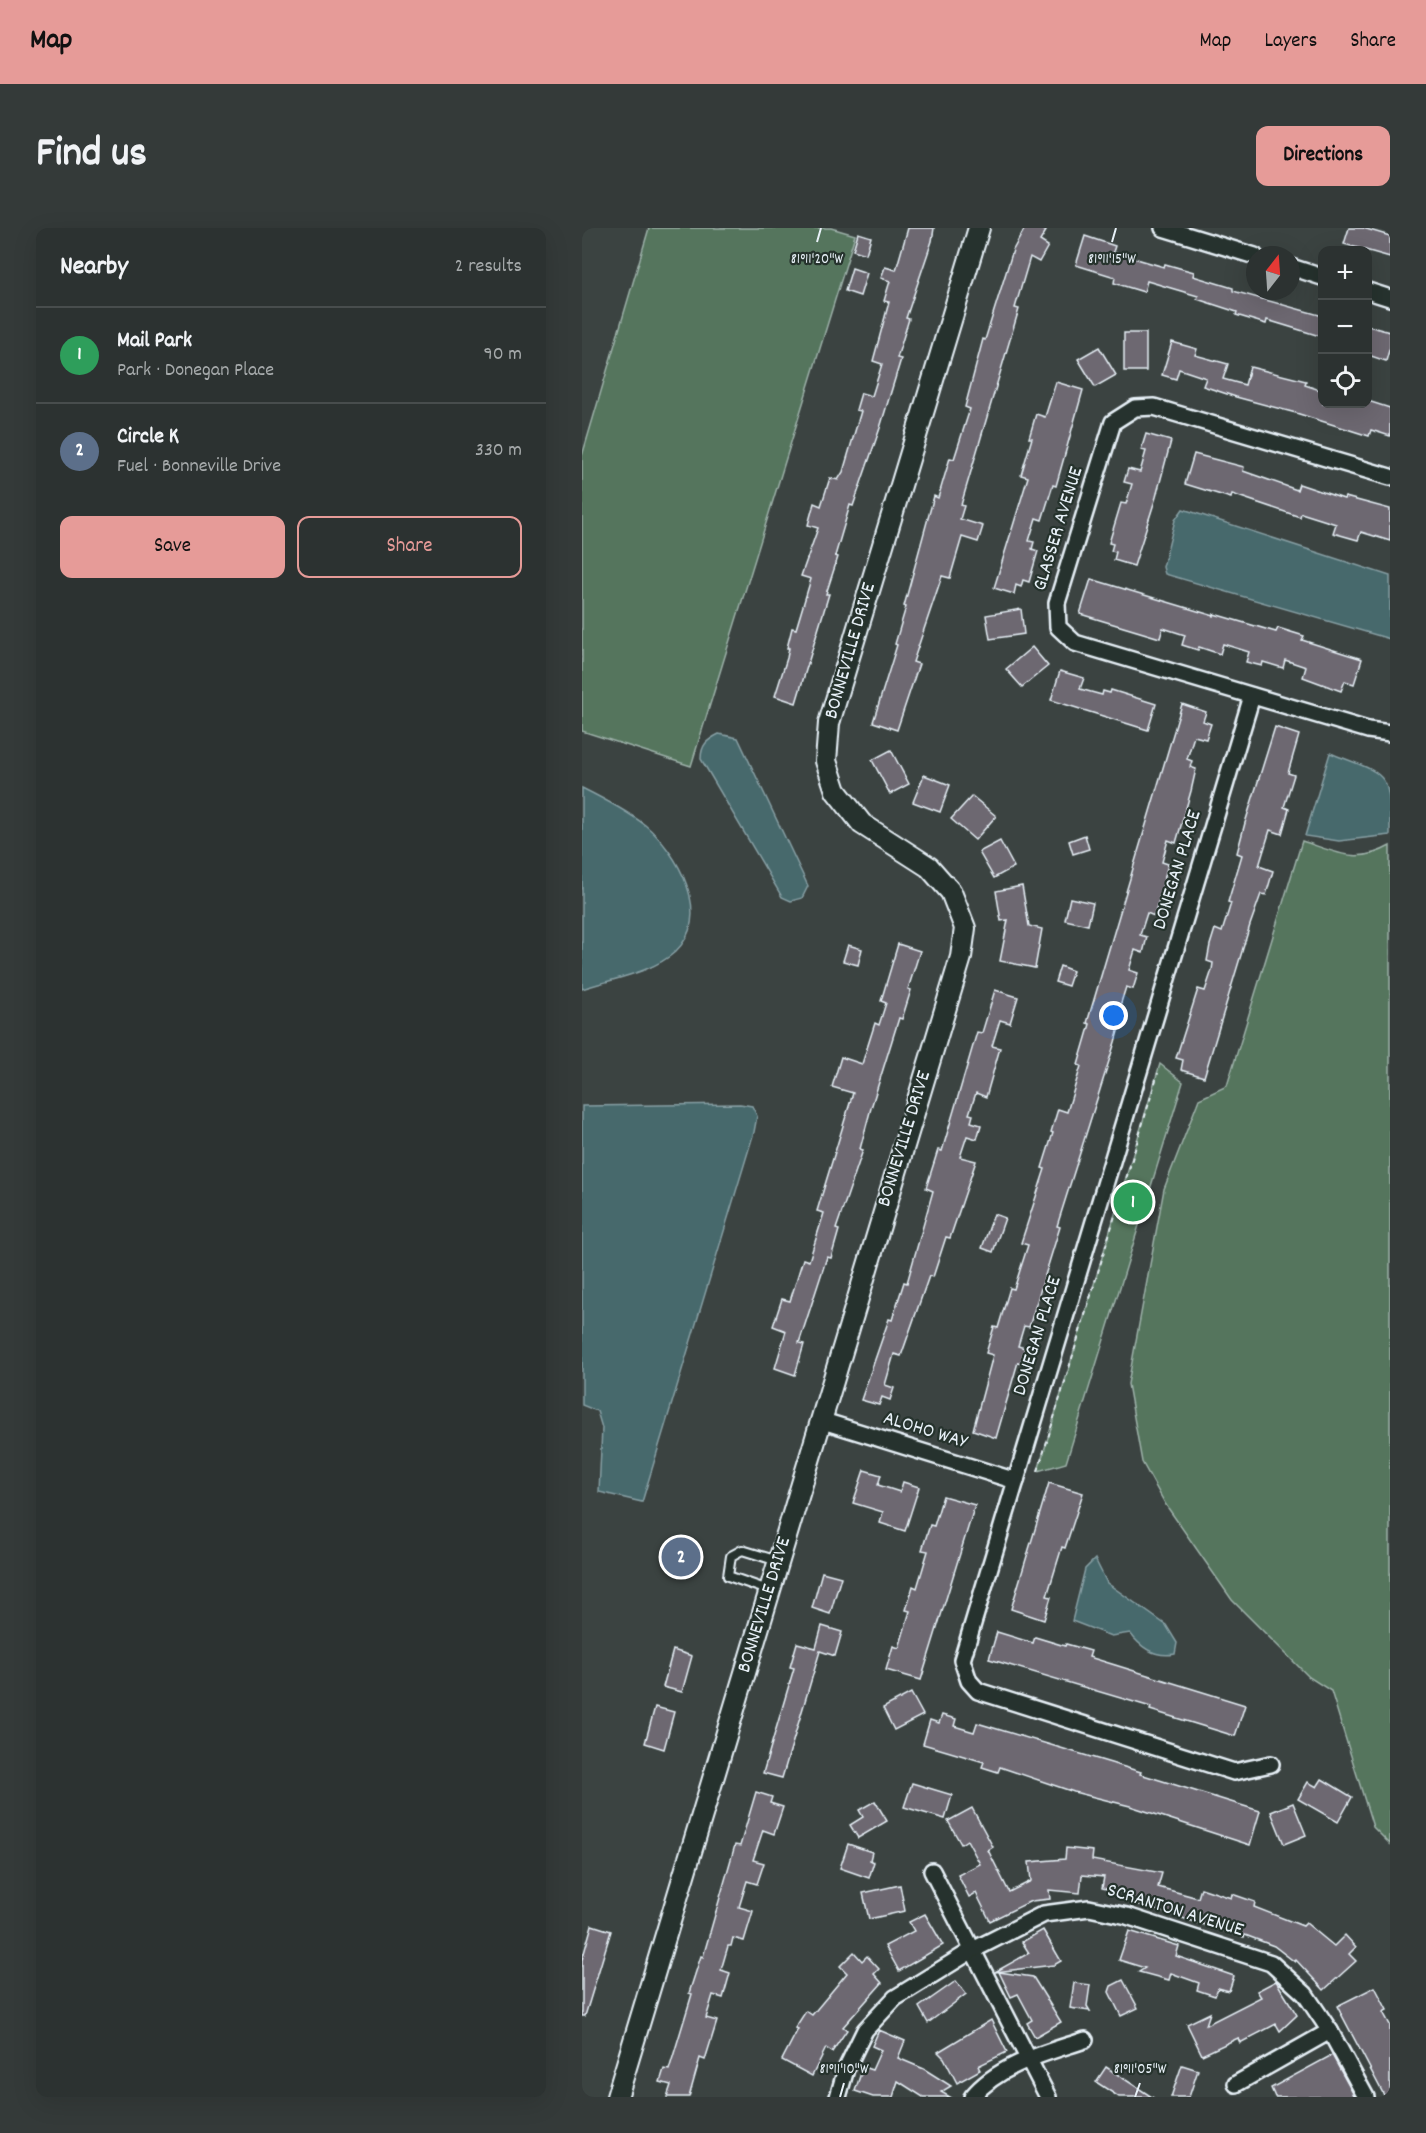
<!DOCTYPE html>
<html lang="en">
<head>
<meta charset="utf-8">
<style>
	body { margin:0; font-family:Dekko,sans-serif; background:#343a39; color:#f1f3f6 }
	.controls { position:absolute; right:18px; top:18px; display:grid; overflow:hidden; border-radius:12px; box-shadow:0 6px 24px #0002 }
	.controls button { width:54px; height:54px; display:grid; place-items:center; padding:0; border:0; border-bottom:2px solid #484d4d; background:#2c3231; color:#f1f3f6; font:30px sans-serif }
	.compass { position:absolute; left:664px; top:18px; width:54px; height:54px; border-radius:50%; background:#2c3231; box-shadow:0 6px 24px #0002; rotate:17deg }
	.you { position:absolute; left:532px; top:788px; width:21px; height:21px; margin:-15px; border:4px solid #fff; border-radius:50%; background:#1a73e8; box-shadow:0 0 0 9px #1a73e833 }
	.badge { display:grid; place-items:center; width:39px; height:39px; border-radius:50%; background:#e69b98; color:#fff; font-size:20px; font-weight:700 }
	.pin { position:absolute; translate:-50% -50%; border:3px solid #fff; box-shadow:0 2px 6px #0006 }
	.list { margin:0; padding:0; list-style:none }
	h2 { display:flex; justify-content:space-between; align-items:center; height:78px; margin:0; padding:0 24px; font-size:26px }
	h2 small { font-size:20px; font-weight:400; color:#a6aaab }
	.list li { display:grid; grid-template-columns:39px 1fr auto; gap:18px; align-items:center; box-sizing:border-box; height:96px; padding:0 24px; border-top:2px solid #484d4d }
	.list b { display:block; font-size:22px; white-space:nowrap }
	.list p { margin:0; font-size:20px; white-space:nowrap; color:#a6aaab }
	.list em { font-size:20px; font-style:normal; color:#a6aaab }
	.actions { display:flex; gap:12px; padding:18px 24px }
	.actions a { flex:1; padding:14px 0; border:2px solid #e69b98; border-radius:12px; text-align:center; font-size:21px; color:#e69b98 }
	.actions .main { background:#e69b98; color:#111 }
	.icon { flex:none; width:33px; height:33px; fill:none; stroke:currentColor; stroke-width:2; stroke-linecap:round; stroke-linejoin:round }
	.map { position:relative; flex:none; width:808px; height:1869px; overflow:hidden; border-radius:12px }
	header { display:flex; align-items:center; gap:36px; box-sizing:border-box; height:84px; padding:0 30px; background:#e69b98; color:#111 }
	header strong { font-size:28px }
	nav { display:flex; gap:33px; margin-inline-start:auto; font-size:21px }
	.intro { display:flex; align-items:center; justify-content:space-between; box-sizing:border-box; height:144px; padding:0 36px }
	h1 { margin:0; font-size:42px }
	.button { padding:15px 27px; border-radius:12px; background:#e69b98; color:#111; font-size:21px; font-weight:700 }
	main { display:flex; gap:36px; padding:0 36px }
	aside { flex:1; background:#2c3231; border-radius:12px; box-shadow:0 6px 24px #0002 }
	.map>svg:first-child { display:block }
	.green { fill:#54745d; stroke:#9eb2aa; stroke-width:1.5 }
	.water { fill:#46696c; stroke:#879fa4; stroke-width:1.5 }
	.building { fill:#6d6771; stroke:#e8f1f8; stroke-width:1.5 }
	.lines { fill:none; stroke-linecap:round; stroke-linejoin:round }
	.service-casing { stroke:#e8f1f8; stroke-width:12 }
	.minor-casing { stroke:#e8f1f8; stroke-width:20 }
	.tertiary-casing { stroke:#e8f1f8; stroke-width:24 }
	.path { stroke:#e8f1f8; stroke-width:2; stroke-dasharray:4.5 4.5; stroke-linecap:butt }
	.service { stroke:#26332d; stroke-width:8 }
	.minor { stroke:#26332d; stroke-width:15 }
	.tertiary { stroke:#26332d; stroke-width:20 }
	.ticks { fill:none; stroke:#e8f1f8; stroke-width:2 }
	.labels { text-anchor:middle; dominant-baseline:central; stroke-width:4.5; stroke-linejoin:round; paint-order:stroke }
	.street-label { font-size:20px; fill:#e8f1f8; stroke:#26332d }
	.ticks-label { font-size:15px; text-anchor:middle; fill:#e8f1f8; stroke:#26332d; stroke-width:4.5; stroke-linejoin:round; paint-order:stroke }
</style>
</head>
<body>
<header>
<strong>Map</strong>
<nav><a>Map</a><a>Layers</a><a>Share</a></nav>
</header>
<div class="intro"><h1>Find us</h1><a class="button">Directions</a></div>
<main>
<aside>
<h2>Nearby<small>2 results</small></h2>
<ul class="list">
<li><span class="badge" style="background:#2e9e5b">1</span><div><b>Mail Park</b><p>Park · Donegan Place</p></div><em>90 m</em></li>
<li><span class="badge" style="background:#5c6f8a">2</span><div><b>Circle K</b><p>Fuel · Bonneville Drive</p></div><em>330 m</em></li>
</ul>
<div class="actions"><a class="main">Save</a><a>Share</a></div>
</aside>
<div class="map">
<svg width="808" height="1869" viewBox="0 0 808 1869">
	<rect width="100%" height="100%" fill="#3b4341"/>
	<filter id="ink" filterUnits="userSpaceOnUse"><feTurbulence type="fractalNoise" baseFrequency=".0167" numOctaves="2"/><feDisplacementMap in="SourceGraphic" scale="12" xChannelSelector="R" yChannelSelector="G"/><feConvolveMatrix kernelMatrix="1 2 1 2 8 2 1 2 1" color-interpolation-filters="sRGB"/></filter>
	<g filter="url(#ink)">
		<g class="green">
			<polygon points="67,0 249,0 273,7 109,538 0,503 0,228"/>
			<path d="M720,613C754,624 775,637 808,618V1616L791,1599L749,1463L727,1449L650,1372L584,1277L560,1234L546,1156L582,961L617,871L645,858Z"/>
			<polygon points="578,836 601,854 484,1235 456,1243"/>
		</g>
		<g class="water">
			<polygon points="601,281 808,348 808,411 583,346 581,339 593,292"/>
			<path d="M137,506L156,510L226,658L220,670L209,673L200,669L119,531C119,517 125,512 137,506Z"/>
			<path d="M748,525C807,548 808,542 808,607L757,613L723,608Z"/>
			<path d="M0,560C20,570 45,583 63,597C95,624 132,687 93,724C70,745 29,751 0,761Z"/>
			<polygon points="158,876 170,878 175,888 172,904 60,1274 17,1264 20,1200 15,1183 0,1177 0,878"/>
			<path d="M513,1331L525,1355L584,1397L595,1415L593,1426C573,1430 559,1420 548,1405L529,1408L490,1393L503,1341Z"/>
		</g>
		<g class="building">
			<polygon points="326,0 352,0 350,13 324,90 327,91 315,130 319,131 298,200 271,278 268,277 253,328 256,329 244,366 247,366 214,475 193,468 205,430 207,420 205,420 210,400 214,401 229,351 219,348 236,300 226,297 232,275 239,278 248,250 256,252 261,244 279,183 274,182 279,165 290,168 300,136 291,133 307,74 302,73 308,53 299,50 303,39 314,42"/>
			<polygon points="443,0 457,0 464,3 458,13 466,18 457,34 448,29 433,80 437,81 379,277 382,278 378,291 401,298 396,314 380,309 368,350 360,348 331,434 337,436 315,502 291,494 315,417 313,416 324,379 322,378 352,268 356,270 368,230 372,231 388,181 383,179 401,111 403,112 431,22"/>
			<polygon points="767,0 781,0 808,8 808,29 762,16"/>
			<polygon points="276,5 289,9 284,26 271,22"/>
			<polygon points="503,8 533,18 531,24 582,39 583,36 612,44 611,48 651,60 651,63 741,88 741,109 685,92 684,96 654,87 655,84 615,71 616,68 565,53 562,64 532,55 533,49 494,37"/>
			<polygon points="270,40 285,45 278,68 263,63"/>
			<polygon points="786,98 808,104 808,119 804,133 786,127"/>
			<rect x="542" y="105" width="22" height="38"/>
			<polygon points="590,114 615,121 613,127 646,136 641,151 663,157 668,139 724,153 723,157 741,163 741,176 786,173 808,180 808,208 789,202 787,208 714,185 654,169 621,158 624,150 597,141 594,151 580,147"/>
			<polygon points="517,119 534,147 513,159 496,131"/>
			<polygon points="474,154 501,162 474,258 471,257 460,292 454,290 447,313 452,314 450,321 456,323 447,354 441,352 439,359 434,357 432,366 412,360 446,249 439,247 450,210 447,210 454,186 463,189"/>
			<polygon points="564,206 589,213 574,269 552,338 532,332 534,324 529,323 531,316 527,315 539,275 544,276 550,256 542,254 546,241 558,244 564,223 559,222"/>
			<polygon points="612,226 662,239 661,243 715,262 717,256 762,271 763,269 808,281 808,313 779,304 776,312 751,305 754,296 719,285 718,289 650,266 649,270 603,256"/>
			<polygon points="509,351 632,388 632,386 694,404 696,400 722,408 720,412 780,431 772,456 763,453 759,463 721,449 724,439 703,432 701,440 681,434 680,438 664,434 667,424 641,416 638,426 617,419 616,422 600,417 603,407 581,400 578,410 498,386"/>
			<polygon points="439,381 442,406 408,411 404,387"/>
			<polygon points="450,419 466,438 440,459 424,441"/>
			<polygon points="478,443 502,450 498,461 520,467 521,463 528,465 529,462 574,476 566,502 469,472"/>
			<polygon points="600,476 624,484 621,493 629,496 624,511 612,508 605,531 610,533 608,539 614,541 609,563 594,615 586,612 580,634 586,636 577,672 572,688 565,685 558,707 565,709 561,725 553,722 547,742 556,745 551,761 544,759 537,781 542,782 533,814 475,998 478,999 447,1099 442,1098 436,1118 443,1120 439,1135 436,1134 414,1210 391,1202 411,1127 404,1125 412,1099 416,1100 428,1060 432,1061 446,1017 439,1015 463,941 460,940 471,905 469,904 476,881 485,884 499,838 496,837 508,796 505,795"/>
			<polygon points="693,499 717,507 706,545 712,547 702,579 707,581 700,606 688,602 677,638 691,643 684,667 679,666 668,697 622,849 599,842 601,832 594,830 616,761 623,763 630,742 631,735 625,733 628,717 633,701 640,704 649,675 646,674 660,627 655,625 663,595"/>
			<polygon points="309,522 327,556 308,566 290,532"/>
			<polygon points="342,547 368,557 358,584 331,574"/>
			<polygon points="390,568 414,588 393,612 369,591"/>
			<polygon points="503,607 507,621 491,626 487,613"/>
			<polygon points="418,613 432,639 412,650 397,624"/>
			<polygon points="440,658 447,698 460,701 453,740 418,733 426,692 419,693 414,663"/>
			<polygon points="488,670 511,675 506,697 483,692"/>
			<polygon points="316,716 338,723 326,761 329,762 320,791 317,790 289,880 278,921 281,922 254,1001 257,1002 249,1030 245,1029 217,1115 222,1116 213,1147 193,1140 204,1103 191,1098 200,1071 208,1073 221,1031 227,1033 242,985 235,983 271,865 250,859 259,829 280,836 293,795 297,797 304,775 299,773"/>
			<polygon points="266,717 280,721 276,737 261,733"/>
			<polygon points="478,738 491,743 486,758 473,754"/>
			<polygon points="413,762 436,769 428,795 418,792 410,818 418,820 404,869 394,865 387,886 391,887 389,894 399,897 395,911 385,908 378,929 394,933 368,1010 364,1009 351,1049 347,1048 319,1128 312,1126 303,1157 312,1160 308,1172 300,1169 297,1177 279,1172 307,1091 310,1092 322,1054 325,1055 351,963 344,960 356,922 360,923 395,804 400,805"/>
			<polygon points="412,986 423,990 411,1024 400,1020"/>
			<polygon points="282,1242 299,1247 296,1257 318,1264 321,1254 337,1259 323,1303 298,1295 301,1284 271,1275"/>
			<polygon points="467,1255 501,1265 483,1320 480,1319 465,1368 469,1369 462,1392 429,1381"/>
			<polygon points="361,1268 393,1277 339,1452 304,1442 311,1418 317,1420 328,1383 324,1382 331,1358 335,1360 346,1323 340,1322 348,1297 352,1298"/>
			<polygon points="240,1344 259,1349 248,1386 230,1380"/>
			<polygon points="240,1398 260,1404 253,1428 238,1423 200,1550 181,1545 212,1440 208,1439 215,1415 234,1420"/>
			<polygon points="415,1404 451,1415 453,1409 483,1418 484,1416 509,1423 507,1429 663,1477 653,1508 568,1482 569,1479 407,1431"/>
			<polygon points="91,1422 110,1428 100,1464 81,1459"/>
			<polygon points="329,1465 341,1487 312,1502 301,1480"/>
			<polygon points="73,1479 92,1484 82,1521 63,1515"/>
			<polygon points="360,1487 374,1491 372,1498 392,1504 395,1495 559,1544 558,1546 678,1583 668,1617 548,1578 492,1564 418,1539 416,1544 400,1539 402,1534 341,1516 348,1492 357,1495"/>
			<polygon points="740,1551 770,1569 756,1594 716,1571 726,1554 735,1559"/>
			<polygon points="330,1555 370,1567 363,1591 322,1579"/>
			<polygon points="174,1564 190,1569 188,1575 201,1579 192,1606 181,1602 171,1632 182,1635 175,1656 165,1653 157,1679 171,1683 162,1713 151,1710 149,1718 146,1718 139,1742 148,1745 141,1770 131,1767 124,1790 135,1793 123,1832 118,1830 107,1869 85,1869 89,1857 78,1854 82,1841 87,1842 110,1766 107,1765 119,1728 121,1729 153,1617 158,1618"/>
			<polygon points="293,1573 305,1593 276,1610 268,1597 281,1589 277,1582"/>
			<polygon points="711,1575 724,1607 702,1616 689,1584"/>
			<polygon points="390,1580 411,1619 406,1622 427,1664 449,1653 447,1634 483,1631 484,1620 511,1623 510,1632 580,1645 576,1659 616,1670 619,1660 649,1670 650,1666 673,1674 672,1679 721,1698 724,1695 752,1718 763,1707 774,1719 767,1726 774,1733 742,1762 714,1732 713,1734 692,1718 663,1707 662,1709 548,1674 550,1667 520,1660 522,1649 500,1647 498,1665 467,1662 468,1671 449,1673 408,1693 394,1665 387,1669 376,1647 398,1636 385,1612 379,1616 366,1593"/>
			<polygon points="266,1616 290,1624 288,1632 292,1634 287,1650 258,1640"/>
			<polygon points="318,1657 323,1683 287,1691 281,1665"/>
			<polygon points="343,1686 361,1717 317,1743 303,1718 332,1703 327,1694"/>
			<polygon points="10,1697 29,1703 3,1788 0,1788 0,1732"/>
			<polygon points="461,1702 479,1733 472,1737 413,1744 447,1725 440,1714"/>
			<polygon points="547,1703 597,1718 594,1728 652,1748 647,1763 636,1760 633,1768 615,1762 617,1755 589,1745 587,1752 557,1744 563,1740 537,1732"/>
			<polygon points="272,1724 280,1733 285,1728 297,1741 292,1746 300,1755 261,1799 265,1802 250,1824 244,1820 230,1848 200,1832 216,1801 213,1800 224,1783 230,1787 265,1745 258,1738"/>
			<polygon points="417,1744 451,1749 479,1794 453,1809 445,1795 450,1792 436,1766 429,1769"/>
			<polygon points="541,1752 556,1780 539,1788 527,1764 529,1758"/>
			<polygon points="374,1753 384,1766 346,1795 337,1779"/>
			<polygon points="694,1753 715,1787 698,1803 694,1796 658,1815 656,1810 620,1827 605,1796 628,1785 624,1797 679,1769 675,1763"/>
			<polygon points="492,1755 508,1757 505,1778 508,1783 488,1780"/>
			<polygon points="793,1759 805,1782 801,1784 808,1797 808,1869 803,1869 755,1778"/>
			<polygon points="409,1792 425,1824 396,1838 398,1842 375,1855 362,1830 356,1824"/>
			<polygon points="297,1802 323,1813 316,1830 342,1841 369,1858 359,1864 368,1869 341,1869 316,1853 311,1869 291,1869 273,1863 281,1839 290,1842 299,1822 290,1818"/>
			<polygon points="750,1827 773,1869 693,1869 689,1860"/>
			<polygon points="600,1837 616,1842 607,1869 589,1869"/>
			<polygon points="524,1839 570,1869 537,1869 514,1854"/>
		</g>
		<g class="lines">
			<defs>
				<polyline id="service" points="186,1362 146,1348 149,1328 160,1322 196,1333"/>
				<g id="minor">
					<polyline points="581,0 673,28"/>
					<polyline points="709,39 740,49"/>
					<polyline points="786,63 808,70"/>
					<polyline points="808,249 572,179 553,180 531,194 475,375 476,399 493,415 786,502 808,505"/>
					<polyline points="670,468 380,1432 387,1453 396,1463 652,1544 689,1536"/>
					<polyline points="238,1192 434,1253"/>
					<polyline points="350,1643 466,1869"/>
					<polyline points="654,1856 748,1803"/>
					<polyline points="256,1869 264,1841 283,1802 313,1770 389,1723 462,1686 507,1680 545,1688 689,1735 723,1766 748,1803 784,1869"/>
					<path d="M390,1869C417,1836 464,1825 503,1812"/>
				</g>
				<polyline id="tertiary" points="35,1869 379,729 383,700 369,664 347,639 280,596 254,563 244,533 247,495 397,0"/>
			</defs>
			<use href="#service" class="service-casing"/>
			<use href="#minor" class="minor-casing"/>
			<use href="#tertiary" class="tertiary-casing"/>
			<polyline class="path" points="456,1243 576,845"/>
			<use href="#service" class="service"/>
			<use href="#minor" class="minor"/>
			<use href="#tertiary" class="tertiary"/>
		</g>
	</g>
	<path class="ticks" d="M235,14L239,0M530,14L534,0M258,1869L262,1855M553,1869L558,1855"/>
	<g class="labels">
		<g class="street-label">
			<text transform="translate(477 301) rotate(-73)">GLASSER AVENUE</text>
			<text transform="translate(269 423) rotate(-74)">BONNEVILLE DRIVE</text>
			<text transform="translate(596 642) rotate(-73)">DONEGAN PLACE</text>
			<text transform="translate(323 911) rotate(-73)">BONNEVILLE DRIVE</text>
			<text transform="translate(456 1108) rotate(-73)">DONEGAN PLACE</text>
			<text transform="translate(343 1203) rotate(17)">ALOHO WAY</text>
			<text transform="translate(183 1377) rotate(-73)">BONNEVILLE DRIVE</text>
			<text transform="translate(593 1683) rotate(17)">SCRANTON AVENUE</text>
		</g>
	</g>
	<g class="ticks-label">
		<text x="235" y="35">81°11'20"W</text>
		<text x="530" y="35">81°11'15"W</text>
		<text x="262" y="1845">81°11'10"W</text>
		<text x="558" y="1845">81°11'05"W</text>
	</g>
</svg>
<div class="controls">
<button>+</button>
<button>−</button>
<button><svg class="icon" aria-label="locate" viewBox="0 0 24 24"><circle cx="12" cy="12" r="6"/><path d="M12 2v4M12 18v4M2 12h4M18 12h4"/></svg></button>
</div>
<svg class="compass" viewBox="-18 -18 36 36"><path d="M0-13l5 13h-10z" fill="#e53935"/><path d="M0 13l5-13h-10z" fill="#a6aaab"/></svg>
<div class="you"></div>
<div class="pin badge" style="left:551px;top:974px;background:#2e9e5b">1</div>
<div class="pin badge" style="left:99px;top:1329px;background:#5c6f8a">2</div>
</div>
</main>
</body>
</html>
